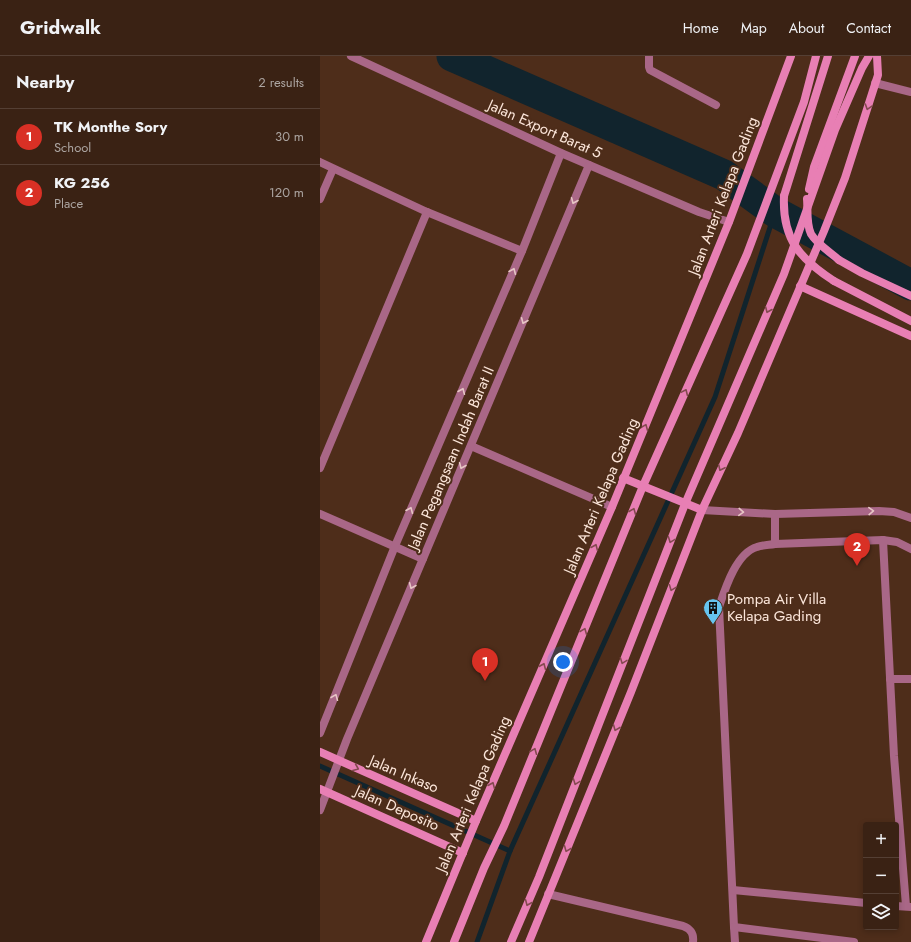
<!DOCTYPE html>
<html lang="en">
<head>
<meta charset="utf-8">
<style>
	body { margin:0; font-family:Jost,sans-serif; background:#452f22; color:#f1f3f6 }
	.controls { position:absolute; right:12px; bottom:12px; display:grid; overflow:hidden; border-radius:4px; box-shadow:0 2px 6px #0003 }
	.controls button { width:36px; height:36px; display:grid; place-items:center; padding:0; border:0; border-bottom:1px solid #543f34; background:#3a2214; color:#f1f3f6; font:20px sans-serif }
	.you { position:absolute; left:243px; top:606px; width:14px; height:14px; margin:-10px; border:3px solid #fff; border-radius:50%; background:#1a73e8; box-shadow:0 0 0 6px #1a73e833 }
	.badge { display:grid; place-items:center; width:26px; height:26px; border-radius:50%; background:#d93025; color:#fff; font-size:13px; font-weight:700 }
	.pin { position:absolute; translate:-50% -33px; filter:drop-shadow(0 1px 2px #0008) }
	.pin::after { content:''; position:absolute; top:21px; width:14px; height:12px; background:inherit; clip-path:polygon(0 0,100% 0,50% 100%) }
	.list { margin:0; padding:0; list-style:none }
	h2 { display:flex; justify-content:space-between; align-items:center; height:52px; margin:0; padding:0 16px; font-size:17px }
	h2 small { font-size:13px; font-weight:400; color:#aba4a0 }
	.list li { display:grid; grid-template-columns:26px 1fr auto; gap:12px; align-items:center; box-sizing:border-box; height:56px; padding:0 16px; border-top:1px solid #543f34 }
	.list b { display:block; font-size:15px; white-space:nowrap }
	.list p { margin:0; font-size:13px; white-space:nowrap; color:#aba4a0 }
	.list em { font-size:13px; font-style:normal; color:#aba4a0 }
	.icon { flex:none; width:22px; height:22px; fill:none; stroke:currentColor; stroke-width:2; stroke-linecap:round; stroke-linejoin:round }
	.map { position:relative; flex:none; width:591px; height:886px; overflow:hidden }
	header { display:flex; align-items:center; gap:24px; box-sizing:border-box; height:56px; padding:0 20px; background:#3a2214; border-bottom:1px solid #543f34 }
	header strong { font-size:19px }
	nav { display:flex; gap:22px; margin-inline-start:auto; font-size:14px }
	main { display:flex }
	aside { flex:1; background:#3a2214 }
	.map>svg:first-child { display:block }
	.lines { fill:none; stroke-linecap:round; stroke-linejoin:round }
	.stream { stroke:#11242d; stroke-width:5 }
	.river { stroke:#11242d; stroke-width:31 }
	.lane { stroke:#a96787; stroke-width:8 }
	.street { stroke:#a96787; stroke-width:8 }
	.secondary { stroke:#e87fb4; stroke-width:8 }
	.secondary-bridge { stroke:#e87fb4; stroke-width:8 }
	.oneway { stroke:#844a50 }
	.oneway2 { stroke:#e7c6c5 }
	.labels { text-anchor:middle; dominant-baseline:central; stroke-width:4; stroke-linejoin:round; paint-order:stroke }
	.street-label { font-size:15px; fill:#fce6da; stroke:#4e2d1a }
	.poi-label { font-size:15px; fill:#fce6da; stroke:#4e2d1a; text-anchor:start }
</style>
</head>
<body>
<header>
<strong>Gridwalk</strong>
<nav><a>Home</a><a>Map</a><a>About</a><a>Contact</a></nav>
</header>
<main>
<aside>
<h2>Nearby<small>2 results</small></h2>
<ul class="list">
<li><span class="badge">1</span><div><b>TK Monthe Sory</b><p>School</p></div><em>30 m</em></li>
<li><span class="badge">2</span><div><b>KG 256</b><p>Place</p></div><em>120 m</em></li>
</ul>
</aside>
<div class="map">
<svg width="591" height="886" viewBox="0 0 591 886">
	<rect width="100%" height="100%" fill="#4e2d1a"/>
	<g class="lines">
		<g class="stream">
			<polyline points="0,710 190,795"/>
			<polyline points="157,886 190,795 395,341 455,156"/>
		</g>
		<polyline class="river" points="132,0 404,119 455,156 591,229"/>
		<g class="lane">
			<polyline points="329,0 329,11 330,14 396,49"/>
			<polyline points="555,27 591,36"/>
			<polyline points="455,458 455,488 563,484 577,486 591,493"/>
			<polyline points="563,484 574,700 586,850"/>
			<path d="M455,488C449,489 442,489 437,491C416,497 405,533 399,551L414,871L534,886"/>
			<polyline points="570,623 591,623"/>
			<polyline points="413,834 546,847"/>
			<polyline points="576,850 591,851"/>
			<polyline points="414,871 415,886"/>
		</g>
		<g class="street">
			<polyline points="31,0 241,97 379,156 409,166"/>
			<polyline points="0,106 107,156 202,195"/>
			<polyline points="0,143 13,113"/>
			<polyline points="151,390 292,451"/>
			<polyline points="0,412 107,156"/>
			<polyline points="382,454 455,458 559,455 574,456 591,462"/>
			<polyline points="0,458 103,503"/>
			<polyline points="0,677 75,490 202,195 241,97"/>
			<polyline points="0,754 27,683 269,109"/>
			<path d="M228,838L363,870C371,873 374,878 373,886"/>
		</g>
		<g class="secondary">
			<polyline points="489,133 494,111 535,0"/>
			<polyline points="464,140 508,0"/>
			<polyline points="519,204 542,217 591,240"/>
			<polyline points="514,225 591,265"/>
			<polyline points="480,230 591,280"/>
			<polyline points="303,422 382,454"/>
			<polyline points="0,696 156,765"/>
			<polyline points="0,733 143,797"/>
			<polyline points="106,886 156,765 292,451 409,166 471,0"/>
			<polyline points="134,886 164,812 184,770 323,430 427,198 484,46 496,0"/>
			<polyline points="191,886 219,821 365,448 464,218 515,74 542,12 549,0"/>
			<polyline points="209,886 311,636 382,454 418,377 504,175 525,122 558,19 557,0"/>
		</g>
		<g class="secondary-bridge">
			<path d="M464,140C462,183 480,203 514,225"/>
			<path d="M487,143C488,153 486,168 491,178C497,188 510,196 519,204"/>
		</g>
	</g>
	<defs><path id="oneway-chevron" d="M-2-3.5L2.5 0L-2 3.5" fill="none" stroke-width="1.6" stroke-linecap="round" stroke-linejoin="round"/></defs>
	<g class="oneway">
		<use href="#oneway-chevron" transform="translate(548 51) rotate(108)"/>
		<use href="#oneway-chevron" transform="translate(448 254) rotate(113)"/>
		<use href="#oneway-chevron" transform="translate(365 336) rotate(-66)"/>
		<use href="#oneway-chevron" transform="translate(325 371) rotate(-68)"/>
		<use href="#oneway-chevron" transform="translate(401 412) rotate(115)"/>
		<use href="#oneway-chevron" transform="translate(313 455) rotate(-68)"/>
		<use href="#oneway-chevron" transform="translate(351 484) rotate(111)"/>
		<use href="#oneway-chevron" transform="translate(275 491) rotate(-67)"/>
		<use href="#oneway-chevron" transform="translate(352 532) rotate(111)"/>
		<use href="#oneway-chevron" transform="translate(264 575) rotate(-68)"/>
		<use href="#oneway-chevron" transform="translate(303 605) rotate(111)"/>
		<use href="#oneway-chevron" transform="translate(223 610) rotate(-67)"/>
		<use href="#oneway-chevron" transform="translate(296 672) rotate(112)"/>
		<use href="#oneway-chevron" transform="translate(214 695) rotate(-68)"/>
		<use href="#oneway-chevron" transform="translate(36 712) rotate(23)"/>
		<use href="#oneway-chevron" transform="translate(256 726) rotate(111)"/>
		<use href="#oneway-chevron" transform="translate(172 729) rotate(-67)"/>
		<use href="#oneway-chevron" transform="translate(247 793) rotate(112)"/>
		<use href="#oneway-chevron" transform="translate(208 847) rotate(113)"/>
	</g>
	<g class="oneway2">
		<use href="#oneway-chevron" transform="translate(254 145) rotate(113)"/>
		<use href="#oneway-chevron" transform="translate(193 215) rotate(-67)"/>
		<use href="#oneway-chevron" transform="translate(204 265) rotate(113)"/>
		<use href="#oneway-chevron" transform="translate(142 335) rotate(-67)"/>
		<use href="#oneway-chevron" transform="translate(142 410) rotate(113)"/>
		<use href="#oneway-chevron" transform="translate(90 454) rotate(-67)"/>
		<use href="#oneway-chevron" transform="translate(551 455) rotate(-2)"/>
		<use href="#oneway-chevron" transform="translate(421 456) rotate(3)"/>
		<use href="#oneway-chevron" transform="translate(92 530) rotate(113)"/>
		<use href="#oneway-chevron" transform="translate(15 641) rotate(-68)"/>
	</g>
	<defs>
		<symbol id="building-pin" viewBox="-11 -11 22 30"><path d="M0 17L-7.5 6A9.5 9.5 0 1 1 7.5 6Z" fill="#66c4ef" stroke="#4e2d1a"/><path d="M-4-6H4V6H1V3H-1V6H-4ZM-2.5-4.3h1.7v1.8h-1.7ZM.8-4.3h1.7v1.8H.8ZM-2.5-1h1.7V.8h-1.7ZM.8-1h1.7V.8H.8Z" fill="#111"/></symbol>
	</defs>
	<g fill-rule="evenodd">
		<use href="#building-pin" x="382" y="541" width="22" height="30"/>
	</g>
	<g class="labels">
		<g class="street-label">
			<text transform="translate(225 73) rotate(24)">Jalan Export Barat 5</text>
			<text transform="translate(403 140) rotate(-69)">Jalan Arteri Kelapa Gading</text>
			<text transform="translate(131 402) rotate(-67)">Jalan Pegangsaan Indah Barat II</text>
			<text transform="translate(281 440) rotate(-67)">Jalan Arteri Kelapa Gading</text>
			<text transform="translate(84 718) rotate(23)">Jalan Inkaso</text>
			<text transform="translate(153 738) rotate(-67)">Jalan Arteri Kelapa Gading</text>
			<text transform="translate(77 752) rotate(24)">Jalan Deposito</text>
		</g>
		<g class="poi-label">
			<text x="407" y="543">Pompa Air Villa<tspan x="407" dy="17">Kelapa Gading</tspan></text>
		</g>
	</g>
</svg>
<div class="controls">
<button>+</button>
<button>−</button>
<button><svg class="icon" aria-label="layers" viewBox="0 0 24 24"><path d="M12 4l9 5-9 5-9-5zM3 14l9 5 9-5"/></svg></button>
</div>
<div class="you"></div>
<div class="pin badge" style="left:165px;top:625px">1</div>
<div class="pin badge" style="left:537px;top:510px">2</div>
</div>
</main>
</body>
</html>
